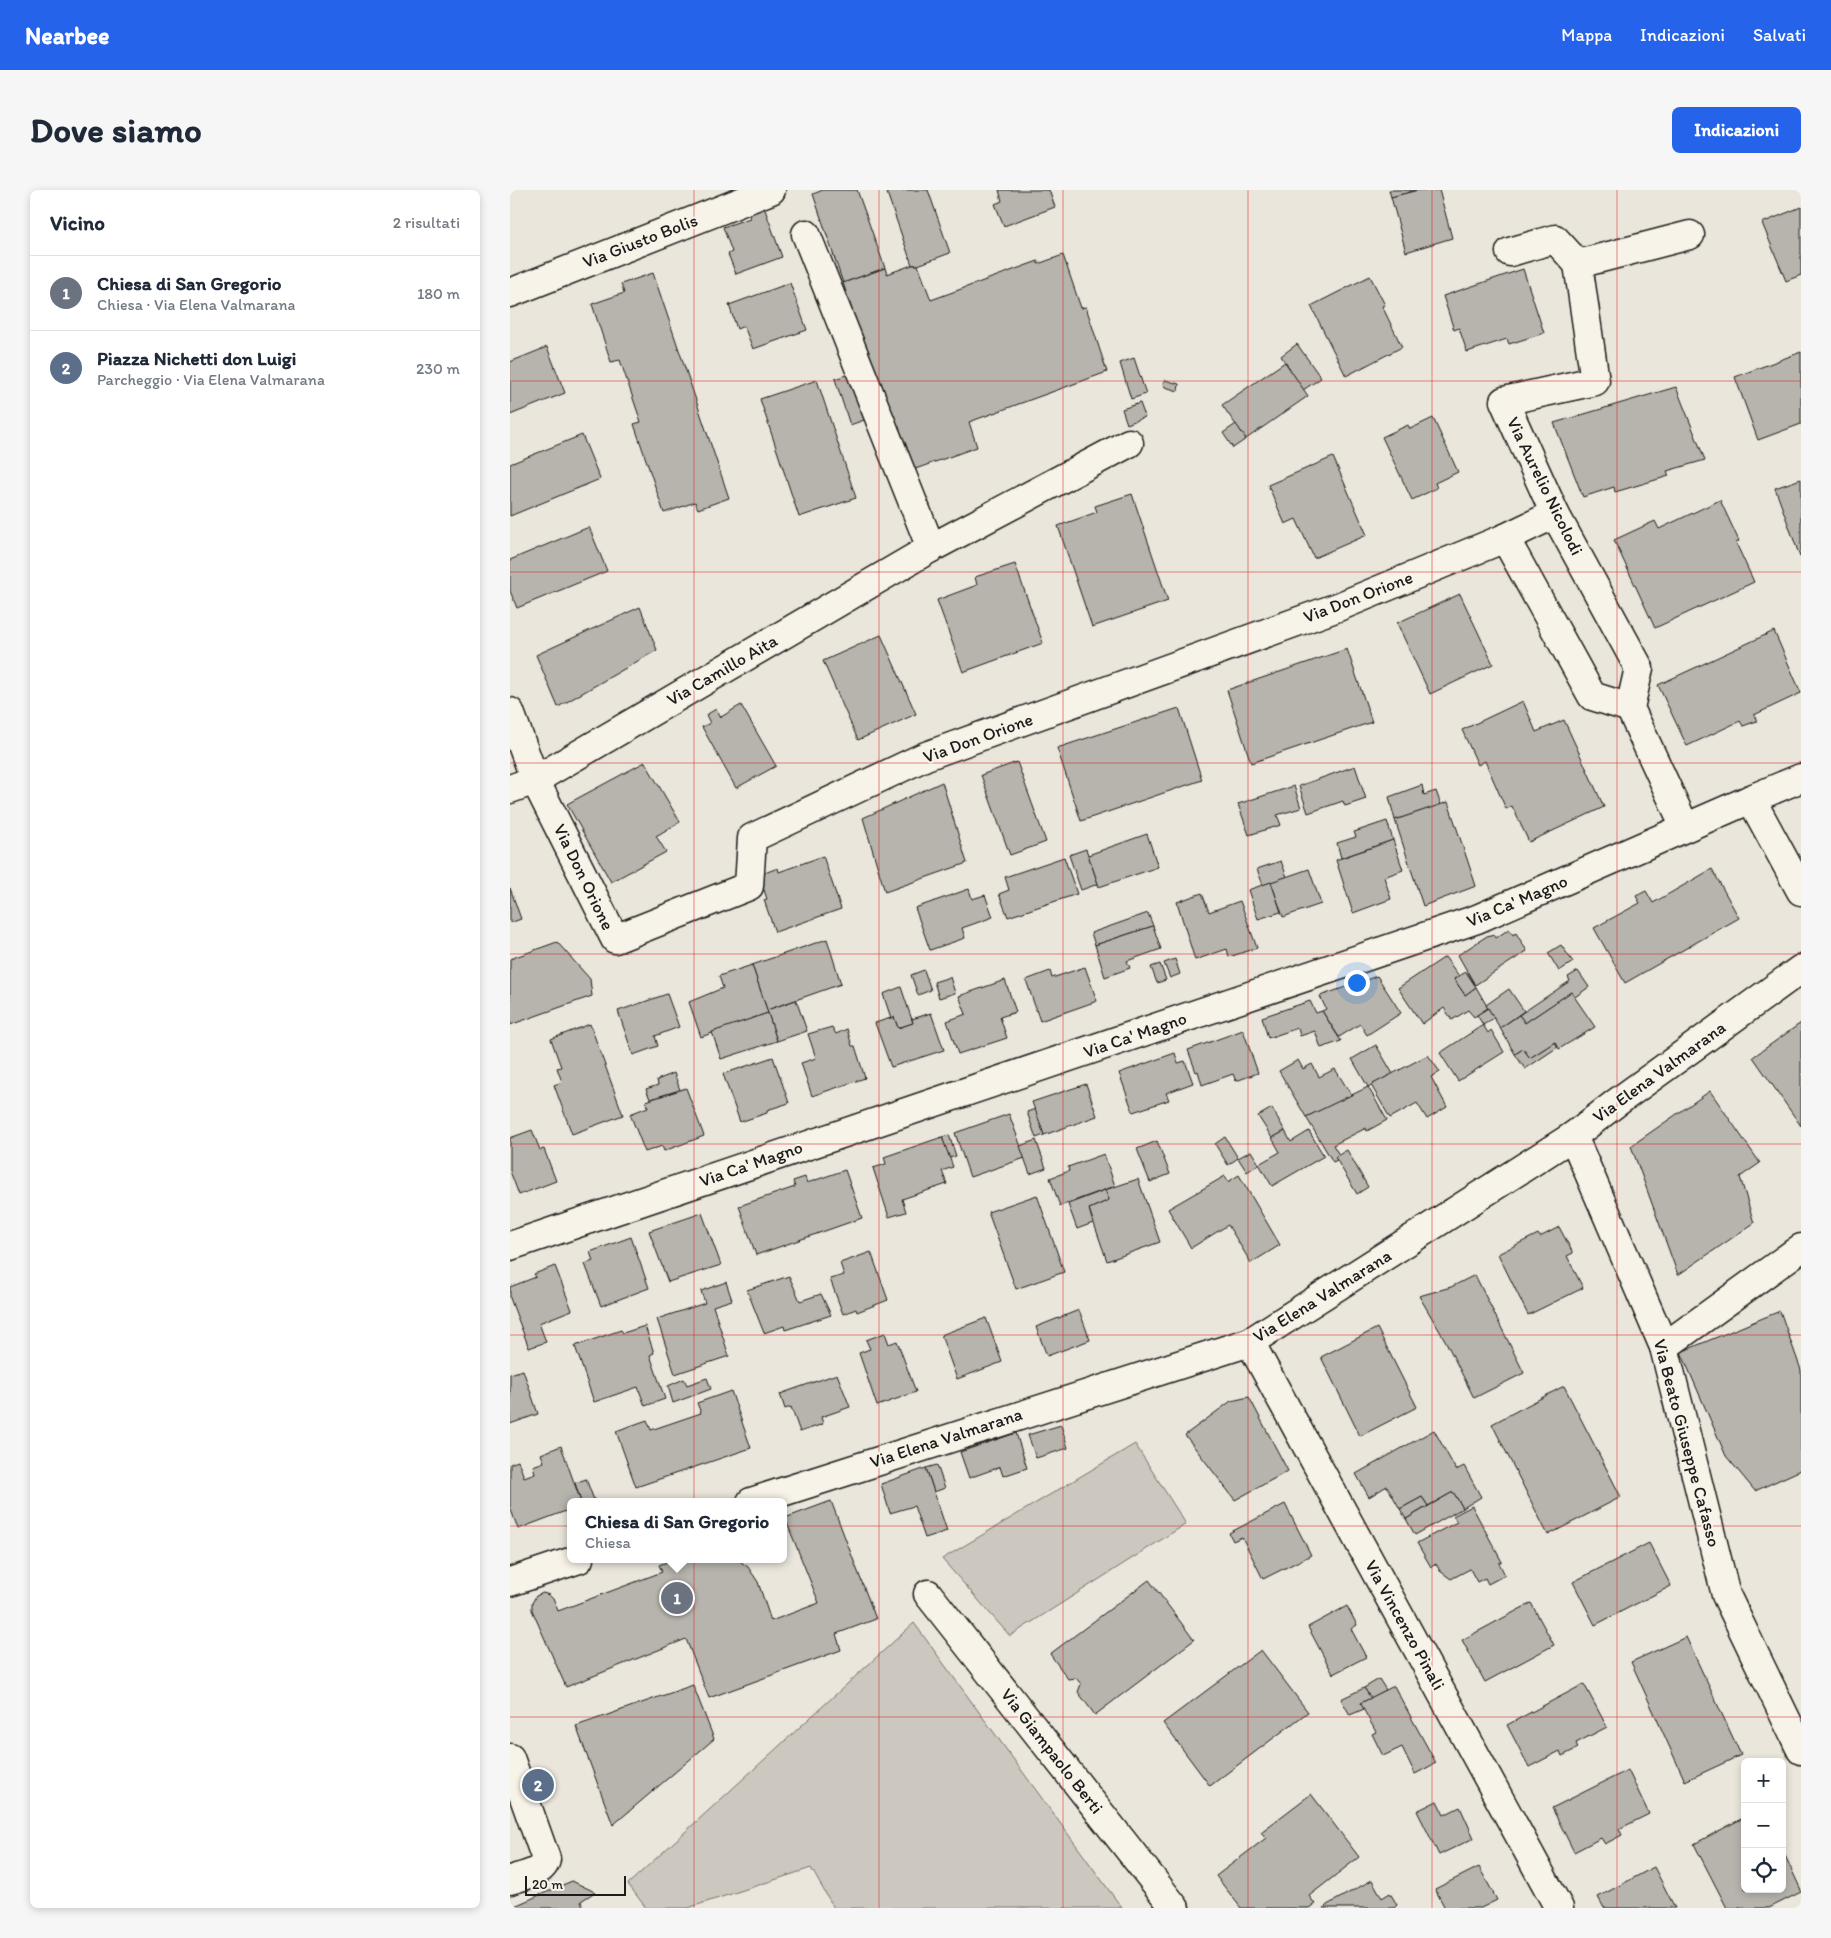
<!DOCTYPE html>
<html lang="it">
<head>
<meta charset="utf-8">
<style>
	body { margin:0; font-family:Itim,sans-serif; background:#f6f6f7; color:#1f2937 }
	.controls { position:absolute; right:15px; bottom:15px; display:grid; overflow:hidden; border-radius:8px; box-shadow:0 2px 8px #0003 }
	.controls button { width:45px; height:45px; display:grid; place-items:center; padding:0; border:0; border-bottom:1px solid #e0e1e3; background:#fff; color:#1f2937; font:25px sans-serif }
	.scale { position:absolute; left:15px; bottom:12px; width:101px; box-sizing:border-box; padding-left:5px; border:2px solid #1c1c1c; border-top:0; font-size:14px; line-height:18px; white-space:nowrap; color:#1c1c1c; -webkit-text-stroke:4px #f7f3e8; paint-order:stroke }
	.you { position:absolute; left:846px; top:792px; width:18px; height:18px; margin:-12px; border:4px solid #fff; border-radius:50%; background:#1a73e8; box-shadow:0 0 0 8px #1a73e833 }
	.badge { display:grid; place-items:center; width:32px; height:32px; border-radius:50%; background:#2563eb; color:#fff; font-size:16px; font-weight:700 }
	.pin { position:absolute; translate:-50% -50%; border:2px solid #fff; box-shadow:0 1px 5px #0006 }
	.popup { position:absolute; left:57px; top:1308px; width:220px; height:65px; box-sizing:border-box; display:grid; place-content:center; border-radius:8px; background:#fff; filter:drop-shadow(0 1px 4px #0005); font-size:16px; white-space:nowrap; color:#747a83 }
	.popup b { font-size:19px; color:#1f2937 }
	.popup::after { content:''; position:absolute; left:50%; top:100%; margin-left:-10px; border:10px solid transparent; border-top-color:#fff }
	.list { margin:0; padding:0; list-style:none }
	h2 { display:flex; justify-content:space-between; align-items:center; height:65px; margin:0; padding:0 20px; font-size:21px }
	h2 small { font-size:16px; font-weight:400; color:#747a83 }
	.list li { display:grid; grid-template-columns:32px 1fr auto; gap:15px; align-items:center; box-sizing:border-box; height:75px; padding:0 20px; border-top:1px solid #e0e1e3 }
	.list b { display:block; font-size:19px; white-space:nowrap }
	.list p { margin:0; font-size:16px; white-space:nowrap; color:#747a83 }
	.list em { font-size:16px; font-style:normal; color:#747a83 }
	.icon { flex:none; width:28px; height:28px; fill:none; stroke:currentColor; stroke-width:2; stroke-linecap:round; stroke-linejoin:round }
	.map { position:relative; flex:none; width:1291px; height:1718px; overflow:hidden; border-radius:8px }
	header { display:flex; align-items:center; gap:30px; box-sizing:border-box; height:70px; padding:0 25px; background:#2563eb; color:#fff }
	header strong { font-size:24px }
	nav { display:flex; gap:28px; margin-inline-start:auto; font-size:18px }
	.intro { display:flex; align-items:center; justify-content:space-between; box-sizing:border-box; height:120px; padding:0 30px }
	h1 { margin:0; font-size:35px }
	.button { padding:12px 22px; border-radius:8px; background:#2563eb; color:#fff; font-size:18px; font-weight:700 }
	main { display:flex; gap:30px; padding:0 30px }
	aside { flex:1; background:#fff; border-radius:8px; box-shadow:0 2px 8px #0003 }
	.map>svg:first-child { display:block }
	.green { fill:#ccc8c0; stroke:#74726e }
	.building { fill:#b6b4ac; stroke:#1c1c1c }
	.lines { fill:none; stroke-linecap:round; stroke-linejoin:round }
	.street-casing { stroke:#1c1c1c; stroke-width:31 }
	.street { stroke:#f7f3e8; stroke-width:28 }
	.grid { fill:none; stroke:#d62828; stroke-width:1; stroke-opacity:0.55 }
	.labels { text-anchor:middle; dominant-baseline:central; stroke-width:4; stroke-linejoin:round; paint-order:stroke }
	.street-label { font-size:18px; fill:#1c1c1c; stroke:#f7f3e8 }
</style>
</head>
<body>
<header>
<strong>Nearbee</strong>
<nav><a>Mappa</a><a>Indicazioni</a><a>Salvati</a></nav>
</header>
<div class="intro"><h1>Dove siamo</h1><a class="button">Indicazioni</a></div>
<main>
<aside>
<h2>Vicino<small>2 risultati</small></h2>
<ul class="list">
<li><span class="badge" style="background:#6b7280">1</span><div><b>Chiesa di San Gregorio</b><p>Chiesa · Via Elena Valmarana</p></div><em>180 m</em></li>
<li><span class="badge" style="background:#5c6f8a">2</span><div><b>Piazza Nichetti don Luigi</b><p>Parcheggio · Via Elena Valmarana</p></div><em>230 m</em></li>
</ul>
</aside>
<div class="map">
<svg width="1291" height="1718" viewBox="0 0 1291 1718">
	<rect width="100%" height="100%" fill="#eae6dc"/>
	<filter id="ink" filterUnits="userSpaceOnUse"><feTurbulence type="fractalNoise" baseFrequency=".02" numOctaves="2"/><feDisplacementMap in="SourceGraphic" scale="10" xChannelSelector="R" yChannelSelector="G"/><feConvolveMatrix kernelMatrix="1 2 1 2 8 2 1 2 1" color-interpolation-filters="sRGB"/></filter>
	<g filter="url(#ink)">
		<g class="green">
			<polygon points="625,1254 676,1334 500,1446 432,1369"/>
			<polygon points="404,1433 612,1718 324,1718 301,1678 178,1718 136,1718 118,1694"/>
		</g>
		<g class="building">
			<polygon points="313,0 347,0 375,78 333,93 303,4"/>
			<polygon points="376,0 418,0 440,63 408,75 402,75"/>
			<polygon points="489,0 539,0 545,17 494,36 485,14 492,11"/>
			<polygon points="879,0 908,0 881,7"/>
			<polygon points="908,0 929,0 942,48 896,62 881,7"/>
			<polygon points="253,14 272,67 226,84 218,64 222,62 213,37 240,28 237,20"/>
			<polygon points="1291,17 1291,85 1276,91 1252,33"/>
			<polygon points="553,65 571,118 576,117 597,182 459,232 467,257 397,282 333,93 375,78 377,84 402,75 408,75 421,110 528,71 528,74"/>
			<polygon points="1013,79 1034,143 999,154 997,149 957,162 949,138 944,140 933,106"/>
			<polygon points="143,83 219,308 188,319 185,312 154,323 124,234 131,232 110,170 101,172 82,114 114,103 111,94"/>
			<polygon points="860,86 875,115 872,116 892,157 836,186 801,116"/>
			<polygon points="280,93 297,140 243,159 234,136 227,139 219,115"/>
			<polygon points="787,154 811,188 793,200 771,166"/>
			<polygon points="37,157 55,203 0,225 0,172"/>
			<polygon points="1291,162 1291,234 1248,250 1225,187"/>
			<polygon points="624,168 636,204 621,209 610,173"/>
			<polygon points="775,172 798,206 736,249 712,215"/>
			<polygon points="361,176 377,222 340,235 325,189"/>
			<polygon points="307,190 346,308 289,327 250,209"/>
			<polygon points="655,190 669,194 668,201 655,197 653,194"/>
			<polygon points="1166,197 1195,270 1157,281 1159,286 1105,302 1104,297 1073,307 1044,233"/>
			<polygon points="630,213 635,227 617,234 612,219"/>
			<polygon points="923,228 948,282 925,293 927,298 902,310 872,247 898,235 900,239"/>
			<polygon points="726,234 736,249 723,258 713,243"/>
			<polygon points="72,245 90,289 0,326 0,274"/>
			<polygon points="823,267 857,345 804,368 786,329 775,334 758,295"/>
			<polygon points="1291,289 1291,367 1290,367 1265,298"/>
			<polygon points="622,304 658,411 582,437 548,336 587,322 585,316"/>
			<polygon points="1210,310 1229,351 1226,353 1244,392 1145,438 1104,350 1145,331 1149,339"/>
			<polygon points="79,337 97,381 7,418 0,401 0,370"/>
			<polygon points="505,374 533,453 453,482 427,410 467,395 465,387"/>
			<polygon points="950,404 983,474 920,504 887,433"/>
			<polygon points="130,417 147,460 48,517 26,465"/>
			<polygon points="1264,441 1291,503 1244,525 1247,531 1233,536 1230,531 1177,556 1148,495"/>
			<polygon points="371,445 406,524 348,550 313,471"/>
			<polygon points="837,459 862,532 741,573 717,500"/>
			<polygon points="1013,511 1026,542 1054,530 1094,617 1019,652 1002,616 996,619 975,571 968,575 952,540"/>
			<polygon points="231,515 266,576 226,598 192,537 200,533 196,525 206,519 211,527"/>
			<polygon points="669,518 692,590 571,631 547,558"/>
			<polygon points="135,572 170,632 146,646 156,662 101,692 57,614"/>
			<polygon points="507,572 536,652 500,665 471,585"/>
			<polygon points="845,576 856,609 835,616 833,611 798,623 789,596"/>
			<polygon points="432,592 457,673 375,702 353,628"/>
			<polygon points="912,595 914,605 926,601 931,615 885,630 879,607"/>
			<polygon points="784,596 791,618 767,625 771,635 739,645 728,614"/>
			<polygon points="938,612 966,696 913,716 885,630"/>
			<polygon points="877,631 883,650 831,668 827,653 846,647 844,642"/>
			<polygon points="637,644 648,677 589,697 578,665"/>
			<polygon points="883,650 893,680 874,687 881,709 843,723 826,670"/>
			<polygon points="576,659 588,694 571,700 559,665"/>
			<polygon points="313,666 331,719 265,742 254,710 257,709 249,685 268,678 269,682"/>
			<polygon points="554,667 567,704 498,727 489,704 499,700 495,687"/>
			<polygon points="771,671 777,687 753,695 747,679"/>
			<polygon points="799,679 811,714 773,727 761,692"/>
			<polygon points="1202,679 1229,728 1115,793 1084,738 1130,713 1126,706 1136,701 1143,713"/>
			<polygon points="761,692 771,722 748,729 738,700"/>
			<polygon points="0,698 11,729 0,733"/>
			<polygon points="459,699 462,709 475,705 483,727 452,738 455,748 420,760 405,718"/>
			<polygon points="692,703 699,722 730,711 747,758 719,767 717,759 685,770 667,712"/>
			<polygon points="638,723 643,736 585,755 581,743"/>
			<polygon points="643,736 651,759 617,771 620,778 595,787 585,755"/>
			<polygon points="999,739 1003,745 1006,743 1017,761 965,795 948,765 977,746 984,744 986,748"/>
			<polygon points="317,749 331,794 257,820 242,775"/>
			<polygon points="47,752 80,789 82,806 0,835 0,769"/>
			<polygon points="1051,755 1063,772 1049,781 1038,763"/>
			<polygon points="935,767 949,786 944,789 955,805 966,797 978,818 964,827 958,820 942,830 934,818 912,834 888,798"/>
			<polygon points="665,769 670,784 660,788 654,773"/>
			<polygon points="650,774 656,790 647,793 641,777"/>
			<polygon points="242,775 258,823 191,847 179,812 213,798 209,786"/>
			<polygon points="575,777 587,811 530,831 516,790 540,781 542,788"/>
			<polygon points="414,780 421,800 408,805 401,785"/>
			<polygon points="1068,781 1079,797 1065,807 1061,802 1015,833 1009,825 1060,791 1058,787"/>
			<polygon points="956,782 966,797 955,805 944,789"/>
			<polygon points="867,786 891,823 857,845 850,834 829,847 812,821 816,819 810,806"/>
			<polygon points="440,787 445,803 429,808 424,792"/>
			<polygon points="495,790 506,822 490,827 497,848 448,864 437,831 456,824 449,806"/>
			<polygon points="391,797 403,833 388,838 384,827 381,828 373,804"/>
			<polygon points="999,799 1014,821 990,838 976,815"/>
			<polygon points="1061,802 1085,837 1049,859 1045,852 1020,868 1013,859 1005,864 990,838 1009,825 1015,833"/>
			<polygon points="157,804 169,837 145,846 148,856 123,865 108,821"/>
			<polygon points="286,810 297,841 267,851 257,820"/>
			<polygon points="800,811 806,823 812,821 831,851 811,858 805,841 790,846 788,838 758,848 752,827"/>
			<polygon points="978,818 984,828 973,835 967,825"/>
			<polygon points="258,823 267,851 211,869 202,842"/>
			<polygon points="421,823 434,860 381,877 365,833 384,827 388,838 403,833 402,829"/>
			<polygon points="1291,833 1291,936 1243,867"/>
			<polygon points="80,834 113,925 62,944 44,895 52,892 47,878 51,877 41,849"/>
			<polygon points="973,835 978,843 981,840 994,862 948,891 930,863"/>
			<polygon points="322,837 326,844 337,839 342,856 345,856 355,888 302,906 291,873 306,868 298,844"/>
			<polygon points="733,840 748,883 726,891 723,884 692,895 688,881 686,882 678,860"/>
			<polygon points="1045,852 1048,857 1015,879 1005,864 1013,859 1020,868"/>
			<polygon points="866,855 883,884 858,897 842,869"/>
			<polygon points="665,863 668,873 675,871 683,893 656,903 659,910 623,922 609,883"/>
			<polygon points="918,865 930,882 921,887 937,917 917,929 907,913 880,928 861,895"/>
			<polygon points="263,867 279,913 257,920 257,923 230,932 213,884"/>
			<polygon points="788,870 793,879 802,874 809,887 825,879 842,906 796,927 769,881"/>
			<polygon points="164,883 170,900 140,909 136,899 148,895 147,890"/>
			<polygon points="576,894 587,926 534,945 522,912"/>
			<polygon points="858,897 877,930 857,941 856,938 823,955 829,965 825,967 827,970 823,972 796,927"/>
			<polygon points="176,898 194,946 154,961 152,956 135,962 120,924 138,917 136,911"/>
			<polygon points="1200,901 1250,973 1230,987 1244,1033 1168,1085 1121,956"/>
			<polygon points="762,918 775,941 762,948 748,926"/>
			<polygon points="525,919 534,945 526,948 517,922"/>
			<polygon points="499,924 515,968 460,987 445,943"/>
			<polygon points="22,940 30,960 34,959 46,991 9,1005 0,981 0,948"/>
			<polygon points="775,941 781,952 799,941 814,966 762,996 749,974 770,962 762,948"/>
			<polygon points="439,945 446,966 439,968 432,947"/>
			<polygon points="432,947 443,977 432,981 437,994 392,1009 396,1022 379,1027 363,978 376,974 374,967"/>
			<polygon points="715,947 728,968 718,975 705,954"/>
			<polygon points="526,950 536,978 520,984 510,956"/>
			<polygon points="647,951 660,984 640,992 627,959"/>
			<polygon points="837,960 858,997 847,1004 825,967"/>
			<polygon points="741,961 749,974 737,982 728,968"/>
			<polygon points="594,964 605,996 550,1016 540,988 559,981 558,977"/>
			<polygon points="335,980 352,1028 246,1065 229,1016 285,997 283,991 295,987 297,993"/>
			<polygon points="729,985 770,1055 741,1073 718,1035 681,1058 658,1019 715,986 718,992"/>
			<polygon points="628,989 650,1052 597,1071 579,1019 599,1010 595,1000"/>
			<polygon points="595,1000 599,1010 579,1019 583,1033 567,1039 558,1014"/>
			<polygon points="527,1005 554,1082 506,1099 478,1022"/>
			<polygon points="192,1023 211,1075 158,1092 139,1041"/>
			<polygon points="1049,1037 1063,1063 1057,1066 1073,1098 1018,1125 988,1064 1028,1044 1030,1047"/>
			<polygon points="121,1047 139,1098 91,1116 75,1074 83,1071 80,1062"/>
			<polygon points="361,1062 378,1110 347,1122 346,1119 333,1124 320,1089 334,1085 330,1073"/>
			<polygon points="45,1076 62,1120 29,1133 36,1152 19,1158 0,1108 0,1097 26,1087 24,1084"/>
			<polygon points="965,1085 1014,1183 964,1208 935,1150 909,1106 941,1097"/>
			<polygon points="279,1086 290,1111 311,1104 321,1125 275,1140 274,1136 254,1143 237,1100"/>
			<polygon points="216,1092 222,1110 203,1116 219,1166 165,1184 147,1129 195,1113 191,1101"/>
			<polygon points="569,1120 580,1150 537,1166 526,1137"/>
			<polygon points="1270,1121 1291,1180 1291,1280 1245,1301 1216,1266 1171,1162"/>
			<polygon points="476,1128 492,1172 447,1189 431,1145"/>
			<polygon points="135,1136 144,1163 140,1165 155,1209 135,1216 128,1197 84,1212 65,1156 111,1140 113,1143"/>
			<polygon points="867,1138 907,1217 850,1246 811,1167"/>
			<polygon points="375,1143 379,1154 387,1151 406,1202 367,1216 349,1163 360,1159 356,1150"/>
			<polygon points="13,1180 28,1224 0,1234 0,1184"/>
			<polygon points="327,1184 340,1217 311,1227 313,1234 290,1242 281,1217 275,1219 270,1204"/>
			<polygon points="197,1188 201,1199 163,1213 158,1196 174,1189 177,1195"/>
			<polygon points="1054,1196 1111,1307 1038,1345 982,1234"/>
			<polygon points="221,1201 241,1258 126,1297 106,1241 137,1230 141,1240 191,1223 187,1213"/>
			<polygon points="739,1207 778,1281 725,1310 675,1245 721,1211"/>
			<polygon points="551,1235 558,1258 526,1268 518,1245"/>
			<polygon points="924,1240 946,1280 954,1276 971,1307 953,1318 943,1302 918,1316 912,1307 890,1319 877,1296 859,1307 846,1284"/>
			<polygon points="506,1243 517,1278 493,1286 490,1277 459,1288 450,1262"/>
			<polygon points="51,1256 71,1312 61,1312 61,1319 8,1339 0,1317 0,1274 8,1271 14,1287 25,1283 23,1276 34,1272 31,1264"/>
			<polygon points="427,1275 435,1298 424,1302 416,1278"/>
			<polygon points="416,1278 437,1341 415,1348 404,1316 380,1323 371,1294"/>
			<polygon points="76,1289 84,1310 80,1312 71,1312 65,1293"/>
			<polygon points="943,1302 953,1318 905,1345 896,1329"/>
			<polygon points="912,1307 918,1316 896,1329 890,1319"/>
			<polygon points="321,1311 366,1429 326,1444 331,1460 199,1508 176,1449 56,1497 22,1420 22,1413 26,1406 33,1403 39,1405 44,1410 48,1421 152,1382 149,1375 165,1369 167,1371 172,1369 227,1369 238,1377 248,1392 261,1431 309,1413 275,1328"/>
			<polygon points="775,1314 801,1365 753,1389 732,1347 723,1351 719,1343"/>
			<polygon points="962,1316 992,1372 989,1373 995,1385 978,1394 975,1388 967,1392 960,1379 941,1389 930,1381 926,1374 921,1377 907,1353 947,1332 943,1326"/>
			<polygon points="1139,1353 1161,1396 1085,1435 1063,1392"/>
			<polygon points="639,1390 684,1450 585,1525 568,1502 571,1494 566,1488 558,1489 540,1464"/>
			<polygon points="1021,1413 1044,1455 975,1492 952,1450"/>
			<polygon points="837,1416 847,1435 841,1439 856,1467 823,1484 798,1437"/>
			<polygon points="1176,1447 1231,1565 1175,1591 1121,1472"/>
			<polygon points="751,1460 798,1522 700,1596 653,1533"/>
			<polygon points="869,1489 876,1500 861,1508 854,1498"/>
			<polygon points="1074,1494 1097,1537 1066,1553 1068,1558 1052,1566 1050,1561 1019,1577 997,1535"/>
			<polygon points="183,1495 204,1549 103,1635 66,1536"/>
			<polygon points="884,1496 926,1573 905,1584 892,1557 873,1566 862,1544 866,1542 850,1513"/>
			<polygon points="854,1498 861,1508 850,1513 854,1519 840,1525 831,1509"/>
			<polygon points="1118,1580 1139,1624 1109,1639 1112,1645 1095,1654 1091,1648 1064,1662 1042,1618"/>
			<polygon points="801,1604 849,1667 799,1706 805,1714 799,1718 731,1718 706,1686 756,1648 751,1642"/>
			<polygon points="927,1611 934,1625 950,1617 964,1648 929,1665 907,1621"/>
			<polygon points="1235,1627 1235,1699 1272,1699 1272,1659 1291,1700 1291,1702 1259,1718 1217,1718 1184,1654"/>
			<polygon points="969,1677 987,1710 971,1718 935,1718 925,1699"/>
			<polygon points="1144,1677 1165,1718 1094,1718 1088,1707"/>
			<polygon points="862,1690 872,1708 880,1703 887,1715 884,1718 814,1718 817,1715"/>
			<polygon points="62,1691 85,1702 71,1711 73,1718 0,1718"/>
		</g>
		<g class="lines">
			<defs>
				<g id="street">
					<polyline points="296,44 421,358"/>
					<polyline points="1000,62 1045,49 1068,74"/>
					<polyline points="0,103 261,0"/>
					<polyline points="995,348 1082,506 1120,518"/>
					<polyline points="0,522 25,590 105,749 239,696 242,648 416,566 828,417 995,348 1045,324"/>
					<polyline points="1291,588 1241,609 1291,701"/>
					<polyline points="0,599 25,590 421,358 619,253"/>
					<polyline points="1175,637 1120,518 1129,478 1045,324 994,211 1085,191 1068,74 1180,45"/>
					<polyline points="1063,946 1154,1157 1216,1405 1291,1560"/>
					<polyline points="0,1056 967,729 1241,609"/>
					<polyline points="740,1152 1049,1718"/>
					<polyline points="1154,1157 1291,1058"/>
					<polyline points="241,1312 740,1152 1063,946 1106,913 1291,779"/>
					<polyline points="0,1392 69,1369"/>
					<polyline points="418,1404 665,1718"/>
					<path d="M0,1568L36,1669C34,1683 12,1686 0,1690"/>
				</g>
			</defs>
			<use href="#street" class="street-casing"/>
			<use href="#street" class="street"/>
		</g>
	</g>
	<path class="grid" d="M184,0V1718M369,0V1718M553,0V1718M738,0V1718M922,0V1718M1107,0V1718M0,191H1291M0,382H1291M0,573H1291M0,764H1291M0,954H1291M0,1145H1291M0,1336H1291M0,1527H1291"/>
	<g class="labels">
		<g class="street-label">
			<text transform="translate(130 51) rotate(-21)">Via Giusto Bolis</text>
			<text transform="translate(1035 296) rotate(64)">Via Aurelio Nicolodi</text>
			<text transform="translate(848 407) rotate(-21)">Via Don Orione</text>
			<text transform="translate(212 480) rotate(-30)">Via Camillo Aita</text>
			<text transform="translate(468 548) rotate(-20)">Via Don Orione</text>
			<text transform="translate(74 687) rotate(64)">Via Don Orione</text>
			<text transform="translate(1007 711) rotate(-23)">Via Ca' Magno</text>
			<text transform="translate(625 845) rotate(-19)">Via Ca' Magno</text>
			<text transform="translate(1149 882) rotate(-36)">Via Elena Valmarana</text>
			<text transform="translate(241 974) rotate(-19)">Via Ca' Magno</text>
			<text transform="translate(812 1106) rotate(-32)">Via Elena Valmarana</text>
			<text transform="translate(436 1248) rotate(-18)">Via Elena Valmarana</text>
			<text transform="translate(1177 1253) rotate(75)">Via Beato Giuseppe Cafasso</text>
			<text transform="translate(895 1435) rotate(61)">Via Vincenzo Pinali</text>
			<text transform="translate(542 1561) rotate(52)">Via Giampaolo Berti</text>
		</g>
	</g>
</svg>
<div class="controls">
<button>+</button>
<button>−</button>
<button><svg class="icon" aria-label="locate" viewBox="0 0 24 24"><circle cx="12" cy="12" r="6"/><path d="M12 2v4M12 18v4M2 12h4M18 12h4"/></svg></button>
</div>
<div class="scale">20 m</div>
<div class="you"></div>
<div class="pin badge" style="left:167px;top:1408px;background:#6b7280">1</div>
<div class="popup"><b>Chiesa di San Gregorio</b>Chiesa</div>
<div class="pin badge" style="left:28px;top:1595px;background:#5c6f8a">2</div>
</div>
</main>
</body>
</html>
